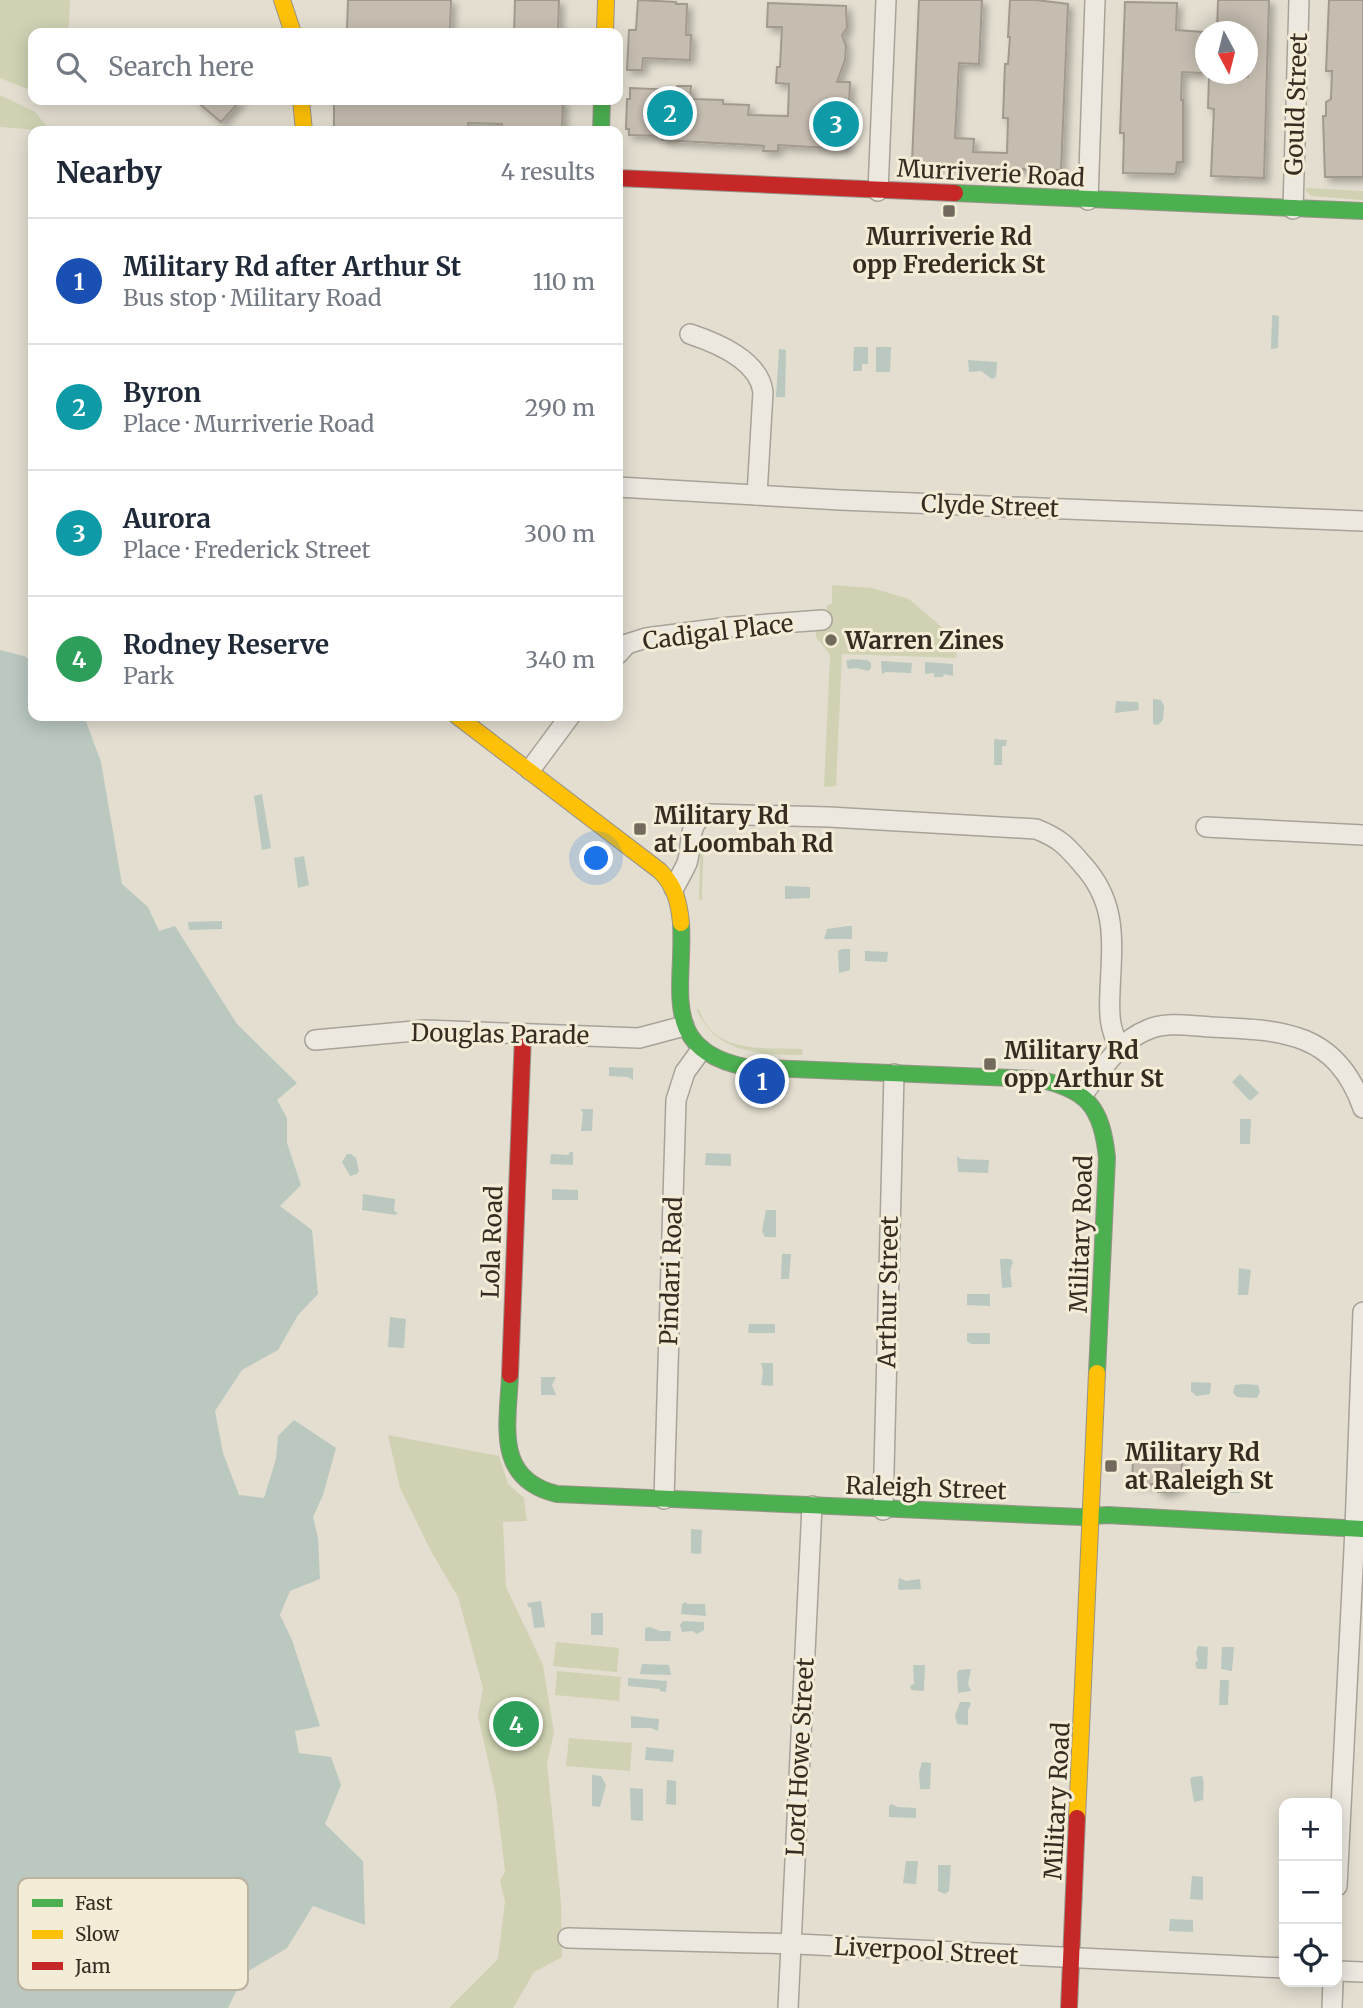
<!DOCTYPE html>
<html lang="en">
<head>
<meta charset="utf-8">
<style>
	body { margin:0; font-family:Merriweather,serif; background:#f2f2f3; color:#1f2937 }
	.controls { position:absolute; right:21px; bottom:21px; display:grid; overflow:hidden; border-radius:14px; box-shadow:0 4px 18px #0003 }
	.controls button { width:63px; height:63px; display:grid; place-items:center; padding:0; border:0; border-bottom:2px solid #e0e1e3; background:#fff; color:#1f2937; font:35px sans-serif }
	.compass { position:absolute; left:1195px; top:21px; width:63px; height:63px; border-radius:50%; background:#fff; box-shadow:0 4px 18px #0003; rotate:173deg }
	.you { position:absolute; left:597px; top:859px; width:24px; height:24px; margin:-18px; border:5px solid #fff; border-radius:50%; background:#1a73e8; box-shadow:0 0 0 10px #1a73e833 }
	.badge { display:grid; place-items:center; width:46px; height:46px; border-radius:50%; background:#db2777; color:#fff; font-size:23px; font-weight:700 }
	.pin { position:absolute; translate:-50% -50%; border:4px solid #fff; box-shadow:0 2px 7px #0006 }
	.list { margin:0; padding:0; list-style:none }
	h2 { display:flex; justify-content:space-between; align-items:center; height:91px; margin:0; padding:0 28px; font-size:30px }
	h2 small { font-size:23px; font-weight:400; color:#747a83 }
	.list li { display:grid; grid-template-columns:46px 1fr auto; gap:21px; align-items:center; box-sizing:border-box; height:126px; padding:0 28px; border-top:2px solid #e0e1e3 }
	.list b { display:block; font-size:26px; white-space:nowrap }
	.list p { margin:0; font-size:23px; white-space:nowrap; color:#747a83 }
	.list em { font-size:23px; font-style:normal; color:#747a83 }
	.icon { flex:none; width:38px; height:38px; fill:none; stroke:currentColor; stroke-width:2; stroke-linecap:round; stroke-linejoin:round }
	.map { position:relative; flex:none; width:1363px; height:2008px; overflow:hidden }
	.search { position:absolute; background:#fff; box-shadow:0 4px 18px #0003; left:28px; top:28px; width:595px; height:77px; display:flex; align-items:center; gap:18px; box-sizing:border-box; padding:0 24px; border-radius:14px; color:#747a83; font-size:26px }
	.panel { position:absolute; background:#fff; box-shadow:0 4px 18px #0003; left:28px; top:126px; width:595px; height:595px; border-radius:14px }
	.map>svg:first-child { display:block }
	.green { fill:#d0d2b3 }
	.water { fill:#bac8c0 }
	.building { fill:#c6bdb1; stroke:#a39a8f; stroke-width:2; filter:url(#shadow) }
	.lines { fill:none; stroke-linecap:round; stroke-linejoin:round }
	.street-casing { stroke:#a8a398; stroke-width:22 }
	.fast-casing { stroke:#989388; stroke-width:18 }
	.slow-casing { stroke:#989388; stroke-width:18 }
	.jam-casing { stroke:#989388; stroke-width:18 }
	.street { stroke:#ece8e0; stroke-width:19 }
	.fast { stroke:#4caf50; stroke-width:16 }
	.slow { stroke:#ffc107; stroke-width:16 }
	.jam { stroke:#c62828; stroke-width:16 }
	.poi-dot { fill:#736a5e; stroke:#f3ecd7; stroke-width:2.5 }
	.labels { text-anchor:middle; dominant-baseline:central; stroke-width:6; stroke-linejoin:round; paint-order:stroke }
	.street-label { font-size:24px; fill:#372c21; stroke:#f3ecd7 }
	.poi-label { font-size:24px; font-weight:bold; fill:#372c21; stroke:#f3ecd7; text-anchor:start }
	.key { fill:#f3ecd7; stroke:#bbb2a0; stroke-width:2 }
	.key-label { font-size:19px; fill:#372c21 }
</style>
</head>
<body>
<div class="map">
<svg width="1363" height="2008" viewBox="0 0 1363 2008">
	<defs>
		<filter id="shadow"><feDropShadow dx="4.5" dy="4.5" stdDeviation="3.5" flood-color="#0004"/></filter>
	</defs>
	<rect width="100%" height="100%" fill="#e3ded0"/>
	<g class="green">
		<polygon points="0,0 70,0 69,25 65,33 33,33 33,91 0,78"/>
		<polygon points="0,95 35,112 50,131 0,127"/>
		<polygon points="1307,188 1363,191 1363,200 1311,196 1305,190"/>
		<polygon points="832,585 872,588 909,599 958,641 956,658 842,654 836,786 824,787 830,655 816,637 816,631 825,630 827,605 832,604"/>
		<polygon points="704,834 702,899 699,900 700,844"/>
		<path d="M699,1009C713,1055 764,1047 802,1049L803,1052L802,1055C760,1055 715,1053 697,1010Z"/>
		<polygon points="388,1435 499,1456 508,1484 524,1498 527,1521 503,1522 506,1587 543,1665 554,1733 547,1763 561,1902 562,1957 534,1972 513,2008 449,2008 498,1959 505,1901 500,1881 505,1872 496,1796 478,1716 483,1688 458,1597 432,1553 400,1488"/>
		<polygon points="556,1642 619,1648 617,1672 553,1666"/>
		<polygon points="557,1671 621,1677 619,1701 555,1695"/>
		<polygon points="569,1738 632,1743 630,1771 566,1766"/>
	</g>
	<g class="water">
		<polygon points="1272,315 1279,316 1278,348 1271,349"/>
		<polygon points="854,347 868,347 868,364 862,364 862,371 853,371"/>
		<polygon points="876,347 891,347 890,372 876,372"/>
		<polygon points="779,349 786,350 785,397 776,397"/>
		<polygon points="968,360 997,362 996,377 992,379 981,371 969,372"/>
		<polygon points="0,650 24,656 33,661 33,716 84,716 101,762 122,884 148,907 159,931 175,926 237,1024 297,1083 277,1100 287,1118 287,1143 301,1185 280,1206 312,1230 318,1294 298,1315 278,1350 242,1370 215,1411 223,1453 239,1495 264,1498 276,1459 278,1436 294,1420 336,1448 323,1495 313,1517 318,1538 320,1579 290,1591 280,1615 292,1640 320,1726 295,1731 299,1753 331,1757 341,1785 325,1824 363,1861 365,1925 313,1906 287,1948 245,1973 228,2008 0,2008"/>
		<polygon points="852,659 867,660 871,663 871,668 868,671 857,668 848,669 846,661"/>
		<polygon points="881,661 912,663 911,673 886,672 882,674"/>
		<polygon points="925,662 953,664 953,676 944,674 943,677 934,677 934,673 925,674"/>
		<polygon points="1153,699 1161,700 1164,706 1163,720 1158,725 1153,724"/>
		<polygon points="1116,701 1138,702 1139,710 1115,713"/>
		<polygon points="994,739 1007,740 1006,746 1002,746 1002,765 994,765"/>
		<polygon points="262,794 271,848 262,850 254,796"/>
		<polygon points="304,856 309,885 298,888 294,858"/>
		<polygon points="785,886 810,887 810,898 785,899"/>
		<polygon points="222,921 222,929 189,930 188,922"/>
		<polygon points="848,926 852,926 852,939 824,939 827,929"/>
		<polygon points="842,949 850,949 850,970 839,973 838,951"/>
		<polygon points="865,951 888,952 887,962 865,961"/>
		<polygon points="609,1067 633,1068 633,1080 628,1077 609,1076"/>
		<polygon points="1240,1074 1259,1093 1250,1101 1232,1082"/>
		<polygon points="581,1109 593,1109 592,1131 581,1131 583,1113"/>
		<polygon points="1240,1119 1251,1119 1250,1144 1240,1144"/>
		<polygon points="570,1152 573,1152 573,1165 550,1164 551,1154 568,1155"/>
		<polygon points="706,1153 731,1154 731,1166 705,1165"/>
		<polygon points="347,1154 351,1154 356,1158 359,1171 357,1174 350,1176 342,1162"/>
		<polygon points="957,1156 961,1159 989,1160 988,1173 958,1172"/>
		<polygon points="552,1189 578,1190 578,1200 552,1200"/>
		<polygon points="363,1194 395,1199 394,1211 397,1212 396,1215 362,1210"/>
		<polygon points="766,1210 776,1210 776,1237 765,1237 762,1231"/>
		<polygon points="782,1254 791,1254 789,1279 781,1279"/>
		<polygon points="1000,1259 1011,1259 1013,1262 1010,1271 1012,1287 1002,1288"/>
		<polygon points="1239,1268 1251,1270 1248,1295 1238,1295"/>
		<polygon points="967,1294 990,1294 990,1306 967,1305"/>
		<polygon points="390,1317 406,1319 404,1348 388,1347"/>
		<polygon points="749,1324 775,1324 775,1333 748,1333"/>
		<polygon points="967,1333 990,1333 990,1344 971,1344 967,1341"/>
		<polygon points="761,1363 773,1363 773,1386 761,1385 763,1371"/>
		<polygon points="541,1377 556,1377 552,1385 556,1395 541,1395"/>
		<polygon points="1191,1382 1211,1383 1210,1394 1196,1396 1191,1391"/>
		<polygon points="1244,1384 1258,1385 1260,1392 1257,1398 1237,1397 1233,1393 1235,1385"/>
		<polygon points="1230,1470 1242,1471 1240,1493 1230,1493"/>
		<polygon points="691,1529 702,1530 701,1554 691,1553"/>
		<polygon points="899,1578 906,1581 920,1579 921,1589 899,1590 898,1588"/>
		<polygon points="541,1601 545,1627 534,1628 531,1607 528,1607 527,1603"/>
		<polygon points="686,1602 687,1604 705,1604 706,1616 681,1614 682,1604"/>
		<rect x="591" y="1613" width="12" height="22"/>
		<polygon points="683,1621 704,1622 704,1630 697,1634 692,1631 682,1632 680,1625"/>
		<polygon points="650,1627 660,1631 671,1631 670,1641 645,1641 645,1628"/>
		<polygon points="1198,1646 1208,1647 1207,1669 1197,1669 1195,1663 1198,1660 1196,1653"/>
		<polygon points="1222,1647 1234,1647 1232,1671 1221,1669"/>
		<polygon points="642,1664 669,1665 671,1675 640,1674"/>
		<polygon points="913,1665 925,1665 924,1691 911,1690 910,1686 914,1684"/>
		<polygon points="971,1669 968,1684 971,1691 958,1693 957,1673 959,1670"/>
		<polygon points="628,1678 667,1681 666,1692 660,1691 660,1689 628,1686"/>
		<polygon points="1220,1680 1229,1680 1228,1705 1219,1705"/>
		<polygon points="960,1702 969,1702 971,1704 968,1710 968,1725 957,1724 955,1715"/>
		<polygon points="631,1716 659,1719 658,1731 651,1728 631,1728"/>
		<polygon points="646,1747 674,1750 673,1762 645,1760"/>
		<polygon points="922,1762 931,1763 930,1789 920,1789 919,1773"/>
		<polygon points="592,1775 601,1776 606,1785 600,1807 592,1806"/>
		<path d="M1202,1776C1205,1782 1203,1794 1203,1800L1194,1802L1190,1779L1192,1777Z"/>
		<polygon points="667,1780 676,1781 676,1805 666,1804"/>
		<polygon points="630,1788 643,1789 643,1821 631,1820"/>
		<polygon points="892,1804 897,1807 916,1808 916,1818 889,1817 889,1806"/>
		<polygon points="906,1861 918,1861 916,1884 903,1883"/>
		<polygon points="938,1865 951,1865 949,1891 945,1894 938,1891"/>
		<polygon points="1192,1876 1203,1877 1203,1900 1190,1899"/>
		<polygon points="1170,1919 1193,1920 1193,1932 1169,1931"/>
	</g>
	<g class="building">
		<polygon points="348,0 451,0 450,33 347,30"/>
		<polygon points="515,0 559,0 558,33 514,33"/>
		<polygon points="638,0 676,2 676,4 687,4 686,35 691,35 690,60 643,58 642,70 627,70 629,30 636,30"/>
		<polygon points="919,0 982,0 979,64 959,63 955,138 974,139 973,152 1007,153 1008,118 1003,118 1005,64 1008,64 1010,37 1008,37 1010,0 1036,0 1068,4 1061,170 928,166 912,162"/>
		<polygon points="1218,0 1269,0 1264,178 1211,176 1214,109 1208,108 1209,76 1248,77 1248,32 1217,32"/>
		<polygon points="1329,0 1363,0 1363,177 1325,177 1323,116 1326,116 1326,102 1331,99 1332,71 1326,71"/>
		<polygon points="1125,2 1177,3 1176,30 1203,32 1202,73 1182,72 1181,100 1183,100 1183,162 1177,162 1176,172 1174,174 1123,173 1124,133 1120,133"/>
		<polygon points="768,3 846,6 847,28 842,35 846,46 845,60 837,82 850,82 847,149 778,145 778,151 763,151 764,146 754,145 662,140 663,136 629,135 629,129 626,129 627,99 630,99 630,88 677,90 677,86 691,86 690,99 723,100 723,104 749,105 748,115 788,116 789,84 776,83 777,67 780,67 782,27 767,27"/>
		<polygon points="195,100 241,100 221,122"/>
		<polygon points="334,100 563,100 562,131 502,131 502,124 468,123 468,129 434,129 434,131 393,128 393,131 334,131"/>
		<polygon points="1133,1457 1182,1459 1181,1488 1172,1488 1172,1492 1158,1492 1158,1484 1132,1484"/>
	</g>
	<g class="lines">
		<defs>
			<g id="street">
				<polyline points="878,191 886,0"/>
				<polyline points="1088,200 1095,0"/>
				<polyline points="1293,209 1299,0"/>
				<path d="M690,334C717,343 759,360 763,392L757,495"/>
				<polyline points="618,487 840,500 1363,521"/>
				<polyline points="618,654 627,644 646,638 730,627 822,620"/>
				<polyline points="530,770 570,716"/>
				<polyline points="1206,827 1363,835"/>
				<path d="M674,888C678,880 683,872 687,863C693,845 686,821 708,814L829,817L1036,829C1059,838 1066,845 1082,864C1118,903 1112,942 1110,991C1109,1013 1109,1029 1120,1048"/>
				<polyline points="315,1040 425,1030 639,1038 684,1026"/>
				<path d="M1083,1094C1101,1071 1119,1041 1147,1030C1166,1021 1191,1026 1211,1027C1282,1030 1336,1031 1363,1108"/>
				<polyline points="664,1499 676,1100 685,1072 701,1050"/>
				<polyline points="883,1510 894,1074"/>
				<polyline points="1337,1886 1355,1529 1363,1312"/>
				<polyline points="568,1938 797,1944 1284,1968"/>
				<polyline points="1337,1971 1363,1972"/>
				<polyline points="788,2008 812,1506"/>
				<polyline points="1332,2008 1333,1982"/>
			</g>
			<g id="fast">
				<polyline points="601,131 602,100"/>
				<polyline points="955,193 1363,211"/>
				<path d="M681,923C685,988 658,1050 746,1067L1037,1079C1087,1089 1102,1107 1107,1158L1097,1373"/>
				<path d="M510,1375C508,1425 494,1479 557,1494L1081,1517L1107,1515L1363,1529"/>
			</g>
			<g id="slow">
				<polyline points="282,0 293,33"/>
				<polyline points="605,33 606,0"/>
				<polyline points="301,100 304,131"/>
				<path d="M457,716L660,871C675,886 679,902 681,923"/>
				<polyline points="1077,1818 1097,1373"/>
			</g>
			<g id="jam">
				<polyline points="618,178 955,193"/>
				<polyline points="510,1375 523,1034"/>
				<polyline points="1069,2008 1077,1818"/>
			</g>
		</defs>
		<use href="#street" class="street-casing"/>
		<use href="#fast" class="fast-casing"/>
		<use href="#slow" class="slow-casing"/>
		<use href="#jam" class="jam-casing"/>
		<use href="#street" class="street"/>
		<use href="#fast" class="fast"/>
		<use href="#slow" class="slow"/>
		<use href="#jam" class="jam"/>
	</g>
	<g class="poi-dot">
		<rect x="942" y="204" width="14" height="14" rx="3.5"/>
		<circle cx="831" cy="640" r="7"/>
		<rect x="633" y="822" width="14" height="14" rx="3.5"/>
		<rect x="983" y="1057" width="14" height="14" rx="3.5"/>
		<rect x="1104" y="1459" width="14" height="14" rx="3.5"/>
	</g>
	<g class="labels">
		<g class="street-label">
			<text transform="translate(1296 104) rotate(-88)">Gould Street</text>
			<text transform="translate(991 173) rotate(3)">Murriverie Road</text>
			<text transform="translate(990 506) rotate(2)">Clyde Street</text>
			<text transform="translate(718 632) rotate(-7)">Cadigal Place</text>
			<text transform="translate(500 1034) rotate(1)">Douglas Parade</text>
			<text transform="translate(1081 1234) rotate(-88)">Military Road</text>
			<text transform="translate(492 1242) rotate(-88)">Lola Road</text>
			<text transform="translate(671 1271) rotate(-88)">Pindari Road</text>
			<text transform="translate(888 1292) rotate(-89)">Arthur Street</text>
			<text transform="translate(926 1488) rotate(2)">Raleigh Street</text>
			<text transform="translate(800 1757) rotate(-87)">Lord Howe Street</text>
			<text transform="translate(1057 1801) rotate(-87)">Military Road</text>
			<text transform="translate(926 1951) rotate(3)">Liverpool Street</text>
		</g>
		<g class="poi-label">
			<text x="949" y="236" text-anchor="middle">Murriverie Rd<tspan x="949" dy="28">opp Frederick St</tspan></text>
			<text x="845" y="640">Warren Zines</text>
			<text x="654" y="815">Military Rd<tspan x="654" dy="28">at Loombah Rd</tspan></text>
			<text x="1004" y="1050">Military Rd<tspan x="1004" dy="28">opp Arthur St</tspan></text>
			<text x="1125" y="1452">Military Rd<tspan x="1125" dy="28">at Raleigh St</tspan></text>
		</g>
	</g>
	<rect x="18" y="1878" width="230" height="112" rx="10" class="key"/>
	<rect x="32" y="1899" width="31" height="8" fill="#4caf50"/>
	<rect x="32" y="1930" width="31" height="9" fill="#ffc107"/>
	<rect x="32" y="1962" width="31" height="8" fill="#c62828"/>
	<g class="key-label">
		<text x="75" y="1910">Fast</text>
		<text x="75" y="1941">Slow</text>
		<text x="75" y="1973">Jam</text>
	</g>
</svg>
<div class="controls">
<button>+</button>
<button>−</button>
<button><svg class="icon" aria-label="locate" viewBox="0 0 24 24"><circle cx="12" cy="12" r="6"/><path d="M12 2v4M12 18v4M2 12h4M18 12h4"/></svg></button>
</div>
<svg class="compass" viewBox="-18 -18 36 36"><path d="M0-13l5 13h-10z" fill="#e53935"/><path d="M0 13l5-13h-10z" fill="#747a83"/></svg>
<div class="you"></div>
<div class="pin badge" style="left:762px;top:1081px;background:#1a4fb4">1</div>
<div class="pin badge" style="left:670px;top:113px;background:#0f9aa8">2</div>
<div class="pin badge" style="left:836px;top:124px;background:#0f9aa8">3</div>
<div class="pin badge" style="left:516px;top:1724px;background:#2e9e5b">4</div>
<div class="search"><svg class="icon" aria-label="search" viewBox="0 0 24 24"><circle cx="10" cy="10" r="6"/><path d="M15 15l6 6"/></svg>Search here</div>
<section class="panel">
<h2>Nearby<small>4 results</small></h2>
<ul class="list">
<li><span class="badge" style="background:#1a4fb4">1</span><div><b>Military Rd after Arthur St</b><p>Bus stop · Military Road</p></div><em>110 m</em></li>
<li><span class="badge" style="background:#0f9aa8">2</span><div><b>Byron</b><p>Place · Murriverie Road</p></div><em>290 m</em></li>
<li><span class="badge" style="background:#0f9aa8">3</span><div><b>Aurora</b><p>Place · Frederick Street</p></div><em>300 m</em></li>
<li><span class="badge" style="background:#2e9e5b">4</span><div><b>Rodney Reserve</b><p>Park</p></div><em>340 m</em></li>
</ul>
</section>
</div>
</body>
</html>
